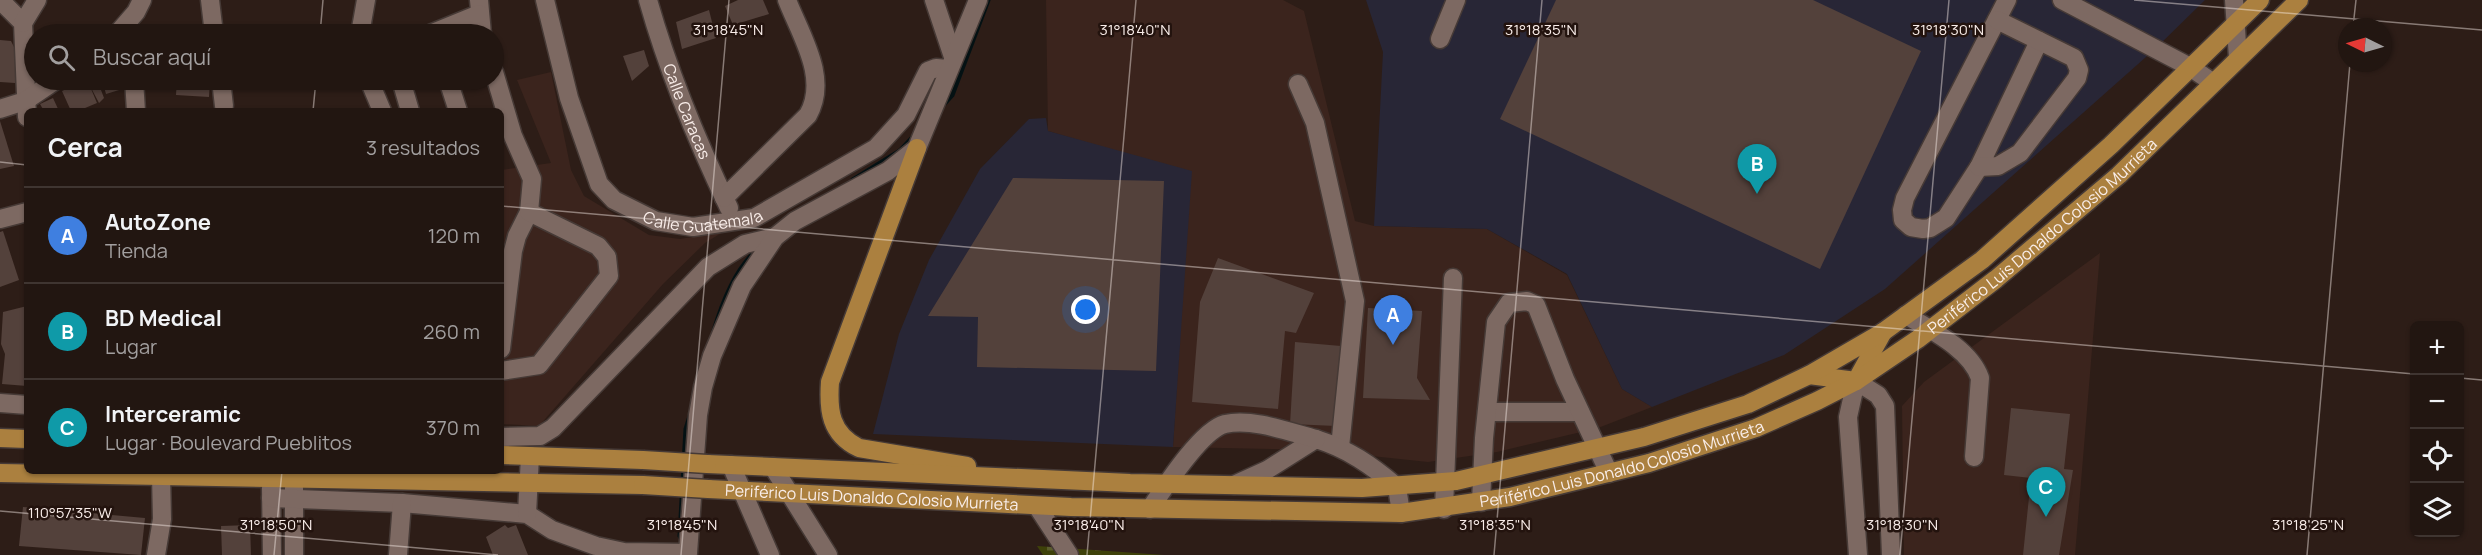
<!DOCTYPE html>
<html lang="es">
<head>
<meta charset="utf-8">
<style>
	body { margin:0; font-family:Manrope,sans-serif; background:#2a1f1a; color:#f1f3f6 }
	.controls { position:absolute; right:18px; bottom:18px; display:grid; overflow:hidden; border-radius:9px; box-shadow:0 2px 4px #0004 }
	.controls button { width:54px; height:54px; display:grid; place-items:center; padding:0; border:0; border-bottom:2px solid #3f3531; background:#221611; color:#f1f3f6; font:30px sans-serif }
	.compass { position:absolute; left:2338px; top:18px; width:54px; height:54px; border-radius:50%; background:#221611; box-shadow:0 2px 4px #0004; rotate:275deg }
	.you { position:absolute; left:1086px; top:310px; width:21px; height:21px; margin:-15px; border:4px solid #fff; border-radius:50%; background:#1a73e8; box-shadow:0 0 0 9px #1a73e833 }
	.badge { display:grid; place-items:center; width:39px; height:39px; border-radius:50%; background:#afaefa; color:#fff; font-size:20px; font-weight:700 }
	.pin { position:absolute; translate:-50% -50px; filter:drop-shadow(0 2px 3px #0008) }
	.pin::after { content:''; position:absolute; top:32px; width:21px; height:18px; background:inherit; clip-path:polygon(0 0,100% 0,50% 100%) }
	.list { margin:0; padding:0; list-style:none }
	h2 { display:flex; justify-content:space-between; align-items:center; height:78px; margin:0; padding:0 24px; font-size:26px }
	h2 small { font-size:20px; font-weight:400; color:#a29f9f }
	.list li { display:grid; grid-template-columns:39px 1fr auto; gap:18px; align-items:center; box-sizing:border-box; height:96px; padding:0 24px; border-top:2px solid #3f3531 }
	.list b { display:block; font-size:22px; white-space:nowrap }
	.list p { margin:0; font-size:20px; white-space:nowrap; color:#a29f9f }
	.list em { font-size:20px; font-style:normal; color:#a29f9f }
	.icon { flex:none; width:33px; height:33px; fill:none; stroke:currentColor; stroke-width:2; stroke-linecap:round; stroke-linejoin:round }
	.map { position:relative; flex:none; width:2482px; height:555px; overflow:hidden }
	.search { position:absolute; background:#221611; box-shadow:0 2px 4px #0004; left:24px; top:24px; width:480px; height:66px; display:flex; align-items:center; gap:15px; box-sizing:border-box; padding:0 21px; border-radius:33px; color:#a29f9f; font-size:22px }
	.panel { position:absolute; background:#221611; box-shadow:0 2px 4px #0004; left:24px; top:108px; width:480px; height:366px; border-radius:9px }
	.map>svg:first-child { display:block }
	.built { fill:#3b241d }
	.industrial { fill:#282636 }
	.cemetery { fill:url(#cemetery-stones) }
	.lines { fill:none; stroke-linecap:round; stroke-linejoin:round }
	.stream { stroke:#041113; stroke-width:5 }
	.building { fill:#53413b }
	.minor-casing { stroke:#463a36; stroke-width:21 }
	.major-casing { stroke:#463a36; stroke-width:21 }
	.minor { stroke:#7d6962; stroke-width:18 }
	.major { stroke:#ab803f; stroke-width:18 }
	.major-bridge-casing { stroke:#463a36; stroke-width:21; stroke-linecap:butt }
	.major-bridge { stroke:#ab803f; stroke-width:18 }
	.ticks { fill:none; stroke:#f9ede9; stroke-width:1.5; stroke-opacity:0.45 }
	.labels { text-anchor:middle; dominant-baseline:central; stroke-width:5; stroke-linejoin:round; paint-order:stroke }
	.street-label { font-size:16px; fill:#f9ede9; stroke:#23130e }
	.ticks-label { font-size:15px; text-anchor:middle; fill:#f9ede9; stroke:#23130e; stroke-width:5; stroke-linejoin:round; paint-order:stroke }
</style>
</head>
<body>
<div class="map">
<svg width="2482" height="555" viewBox="0 0 2482 555">
	<defs>
		<pattern id="cemetery-stones" width="16" height="16" patternUnits="userSpaceOnUse" patternTransform="scale(1.5)"><rect width="16" height="16" fill="#3e4109"/><path d="M2 7V4a2 2 0 0 1 4 0v3zM10 15v-3a2 2 0 0 1 4 0v3z" fill="#5b5d2d"/></pattern>
	</defs>
	<rect width="100%" height="100%" fill="#2d1d17"/>
	<g class="built">
		<polygon points="1046,0 1283,0 1304,11 1355,221 1374,226 1487,229 1567,275 1622,389 1652,407 1598,428 1497,452 1428,462 1315,450 1173,447 1190,173 1048,131"/>
		<polygon points="551,72 571,170 584,196 649,235 680,239 723,232 705,243 663,284 539,426 501,424 501,170 551,163 517,80"/>
		<polygon points="2100,253 2075,555 1904,555 1902,406 1924,382"/>
	</g>
	<g class="industrial">
		<polygon points="1366,0 2205,0 2155,49 1885,289 1784,355 1652,407 1622,389 1567,274 1487,229 1374,226 1383,52"/>
		<polygon points="1046,118 1048,131 1192,171 1173,447 873,434 899,334 929,260 980,169 1029,119"/>
	</g>
	<polygon class="cemetery" points="1037,546 1164,555 1043,555"/>
	<g class="lines">
		<g class="stream">
			<polyline points="942,106 952,95 988,0"/>
			<polyline points="853,180 900,151 915,135"/>
			<path d="M714,331C722,304 735,270 756,251"/>
			<polyline points="682,540 680,536 686,429 691,413"/>
		</g>
	</g>
	<g class="building">
		<polygon points="738,0 763,0 769,14 733,25 725,6"/>
		<polygon points="1556,0 1813,0 1921,51 1820,269 1500,119"/>
		<polygon points="709,10 716,38 682,49 676,22"/>
		<polygon points="0,40 11,41 16,51 15,83 0,82"/>
		<polygon points="644,50 649,66 632,81 623,56"/>
		<polygon points="86,80 126,80 129,87 106,94 102,80 98,82 104,98 99,103 89,84 97,103 78,111 71,111 62,91"/>
		<polygon points="177,80 210,80 209,97 176,95"/>
		<polygon points="53,98 59,111 44,111 40,104"/>
		<polygon points="0,121 14,166 0,169"/>
		<polygon points="1013,178 1164,181 1156,371 977,367 978,317 928,316"/>
		<polygon points="3,231 19,280 0,287 0,232"/>
		<polygon points="1218,258 1314,293 1296,333 1285,331 1278,409 1192,402 1200,302"/>
		<polygon points="27,306 27,386 2,384 5,354 1,344 3,312"/>
		<polygon points="1368,308 1422,311 1417,378 1430,400 1363,398"/>
		<polygon points="1295,342 1341,346 1336,426 1290,424"/>
		<polygon points="2011,408 2070,414 2064,469 2073,470 2059,555 2023,555 2031,478 2004,475"/>
		<polygon points="23,507 145,518 141,555 19,546"/>
		<polygon points="250,525 251,555 222,555 221,526"/>
		<polygon points="505,525 508,528 516,525 528,555 493,555 486,537"/>
	</g>
	<g class="lines">
		<defs>
			<g id="minor">
				<polyline points="0,0 23,23 27,117"/>
				<polyline points="210,0 214,34"/>
				<polyline points="479,0 482,34"/>
				<path id="s1" d="M545,0L569,98L599,184L614,200L656,221L693,227L754,218L876,148L906,115L928,71L936,68L948,69"/>
				<path id="s2" d="M648,0C668,71 697,141 729,208"/>
				<polyline points="934,0 953,57"/>
				<polyline points="2007,0 1905,198 1902,210 1903,220 1911,227 1923,229 1930,228 1946,218 1979,167 2039,41"/>
				<polyline points="2062,0 2190,67 2212,82"/>
				<polyline points="2234,0 2238,58"/>
				<polyline points="23,23 37,0"/>
				<polyline points="117,34 136,12 142,0"/>
				<polyline points="360,34 366,0"/>
				<polyline points="430,34 479,14"/>
				<polyline points="1440,39 1456,0"/>
				<polyline points="494,72 513,136 532,179 529,212 517,236 513,251 501,349"/>
				<polyline points="134,80 136,111"/>
				<polyline points="221,80 224,106"/>
				<polyline points="369,80 382,111"/>
				<polyline points="401,80 410,111"/>
				<polyline points="448,80 458,111"/>
				<polyline points="1298,84 1315,123 1355,301 1340,447"/>
				<polyline points="0,109 25,101 56,80"/>
				<polyline points="1979,167 1998,166 2020,153 2077,78 2079,70 2074,58 1997,20"/>
				<path d="M724,198L808,115C829,78 801,36 787,0"/>
				<polyline points="0,219 27,212"/>
				<path d="M1906,315C1931,330 1970,349 1980,378L1974,457"/>
				<polyline points="501,371 539,365 609,276 607,257 598,246 529,212"/>
				<polyline points="0,403 27,405"/>
				<polyline points="1487,412 1580,412"/>
				<polyline points="501,437 540,436 553,428 708,267 745,244 775,237"/>
				<polyline points="731,465 770,555"/>
				<polyline points="773,467 828,555"/>
				<path d="M1234,485L1267,470L1316,439C1348,449 1371,465 1397,487L1401,513"/>
				<polyline points="271,488 272,555"/>
				<polyline points="294,488 294,555"/>
				<polyline points="271,498 402,503 527,514 552,530 596,546 624,552 688,553 698,415 703,387 712,356 742,286 775,237 795,221 888,171 917,148 978,0"/>
				<polyline points="1481,502 1484,438 1496,322 1509,303 1527,301 1536,305 1565,379 1609,473"/>
				<polyline points="1037,506 1069,555"/>
				<path d="M1150,509C1164,488 1201,430 1225,424C1253,418 1289,432 1316,439"/>
				<polyline points="1444,509 1453,278"/>
				<polyline points="527,514 530,456"/>
				<polyline points="156,555 162,519 161,475"/>
				<polyline points="398,555 402,503"/>
				<polyline points="1858,555 1848,417 1856,381 1878,395 1885,406 1891,555"/>
			</g>
			<g id="major">
				<path d="M917,148L830,382C828,410 830,434 859,448L967,466"/>
				<polyline points="1809,375 1856,381 1883,332"/>
				<polyline points="0,438 27,439"/>
				<polyline points="501,455 643,460"/>
				<polyline points="707,464 1130,483 1362,488 1456,481 1644,437 1748,404 1809,375 1883,332 1982,260 2111,145 2260,0"/>
				<polyline points="0,473 643,485"/>
				<path id="s3" d="M708,489L1071,507L1401,513L1510,497L1649,463L1756,428L1817,401L1856,381L1918,339L1996,279L2119,175L2299,0"/>
			</g>
		</defs>
		<use href="#minor" class="minor-casing"/>
		<use href="#major" class="major-casing"/>
		<use href="#minor" class="minor"/>
		<use href="#major" class="major"/>
		<defs>
			<g id="major-bridge">
				<polyline points="643,460 707,464"/>
				<polyline points="643,485 708,489"/>
			</g>
		</defs>
		<use href="#major-bridge" class="major-bridge-casing"/>
		<use href="#major-bridge" class="major-bridge"/>
	</g>
	<path class="ticks" d="M2134,0L2482,30M2353,27L2356,0M320,34L323,0M313,111L316,80M0,162L27,165M501,206L2414,374M2460,378L2482,380M0,511L498,555M274,555L282,471M681,555L729,0M1087,555L1136,0M1494,555L1542,0M1900,555L1949,0M2307,555L2350,63"/>
	<g class="labels">
		<g class="street-label">
			<text stroke="none"><textPath href="#s2" startOffset="118">Calle Caracas</textPath></text>
			<text stroke="none"><textPath href="#s1" startOffset="308">Calle Guatemala</textPath></text>
			<text stroke="none"><textPath href="#s3" startOffset="1406">Periférico Luis Donaldo Colosio Murrieta</textPath></text>
			<text stroke="none"><textPath href="#s3" startOffset="920">Periférico Luis Donaldo Colosio Murrieta</textPath></text>
			<text stroke="none"><textPath href="#s3" startOffset="164">Periférico Luis Donaldo Colosio Murrieta</textPath></text>
		</g>
	</g>
	<g class="ticks-label">
		<text x="728" y="35">31°18'45"N</text>
		<text x="1135" y="35">31°18'40"N</text>
		<text x="1541" y="35">31°18'35"N</text>
		<text x="1948" y="35">31°18'30"N</text>
		<text x="70" y="518">110°57'35"W</text>
		<text x="276" y="530">31°18'50"N</text>
		<text x="682" y="530">31°18'45"N</text>
		<text x="1089" y="530">31°18'40"N</text>
		<text x="1495" y="530">31°18'35"N</text>
		<text x="1902" y="530">31°18'30"N</text>
		<text x="2308" y="530">31°18'25"N</text>
	</g>
</svg>
<div class="controls">
<button>+</button>
<button>−</button>
<button><svg class="icon" aria-label="locate" viewBox="0 0 24 24"><circle cx="12" cy="12" r="6"/><path d="M12 2v4M12 18v4M2 12h4M18 12h4"/></svg></button>
<button><svg class="icon" aria-label="layers" viewBox="0 0 24 24"><path d="M12 4l9 5-9 5-9-5zM3 14l9 5 9-5"/></svg></button>
</div>
<svg class="compass" viewBox="-18 -18 36 36"><path d="M0-13l5 13h-10z" fill="#e53935"/><path d="M0 13l5-13h-10z" fill="#a29f9f"/></svg>
<div class="you"></div>
<div class="pin badge" style="left:1393px;top:345px;background:#3f7fe0">A</div>
<div class="pin badge" style="left:1757px;top:194px;background:#0f9aa8">B</div>
<div class="pin badge" style="left:2046px;top:517px;background:#0f9aa8">C</div>
<div class="search"><svg class="icon" aria-label="search" viewBox="0 0 24 24"><circle cx="10" cy="10" r="6"/><path d="M15 15l6 6"/></svg>Buscar aquí</div>
<section class="panel">
<h2>Cerca<small>3 resultados</small></h2>
<ul class="list">
<li><span class="badge" style="background:#3f7fe0">A</span><div><b>AutoZone</b><p>Tienda</p></div><em>120 m</em></li>
<li><span class="badge" style="background:#0f9aa8">B</span><div><b>BD Medical</b><p>Lugar</p></div><em>260 m</em></li>
<li><span class="badge" style="background:#0f9aa8">C</span><div><b>Interceramic</b><p>Lugar · Boulevard Pueblitos</p></div><em>370 m</em></li>
</ul>
</section>
</div>
</body>
</html>
